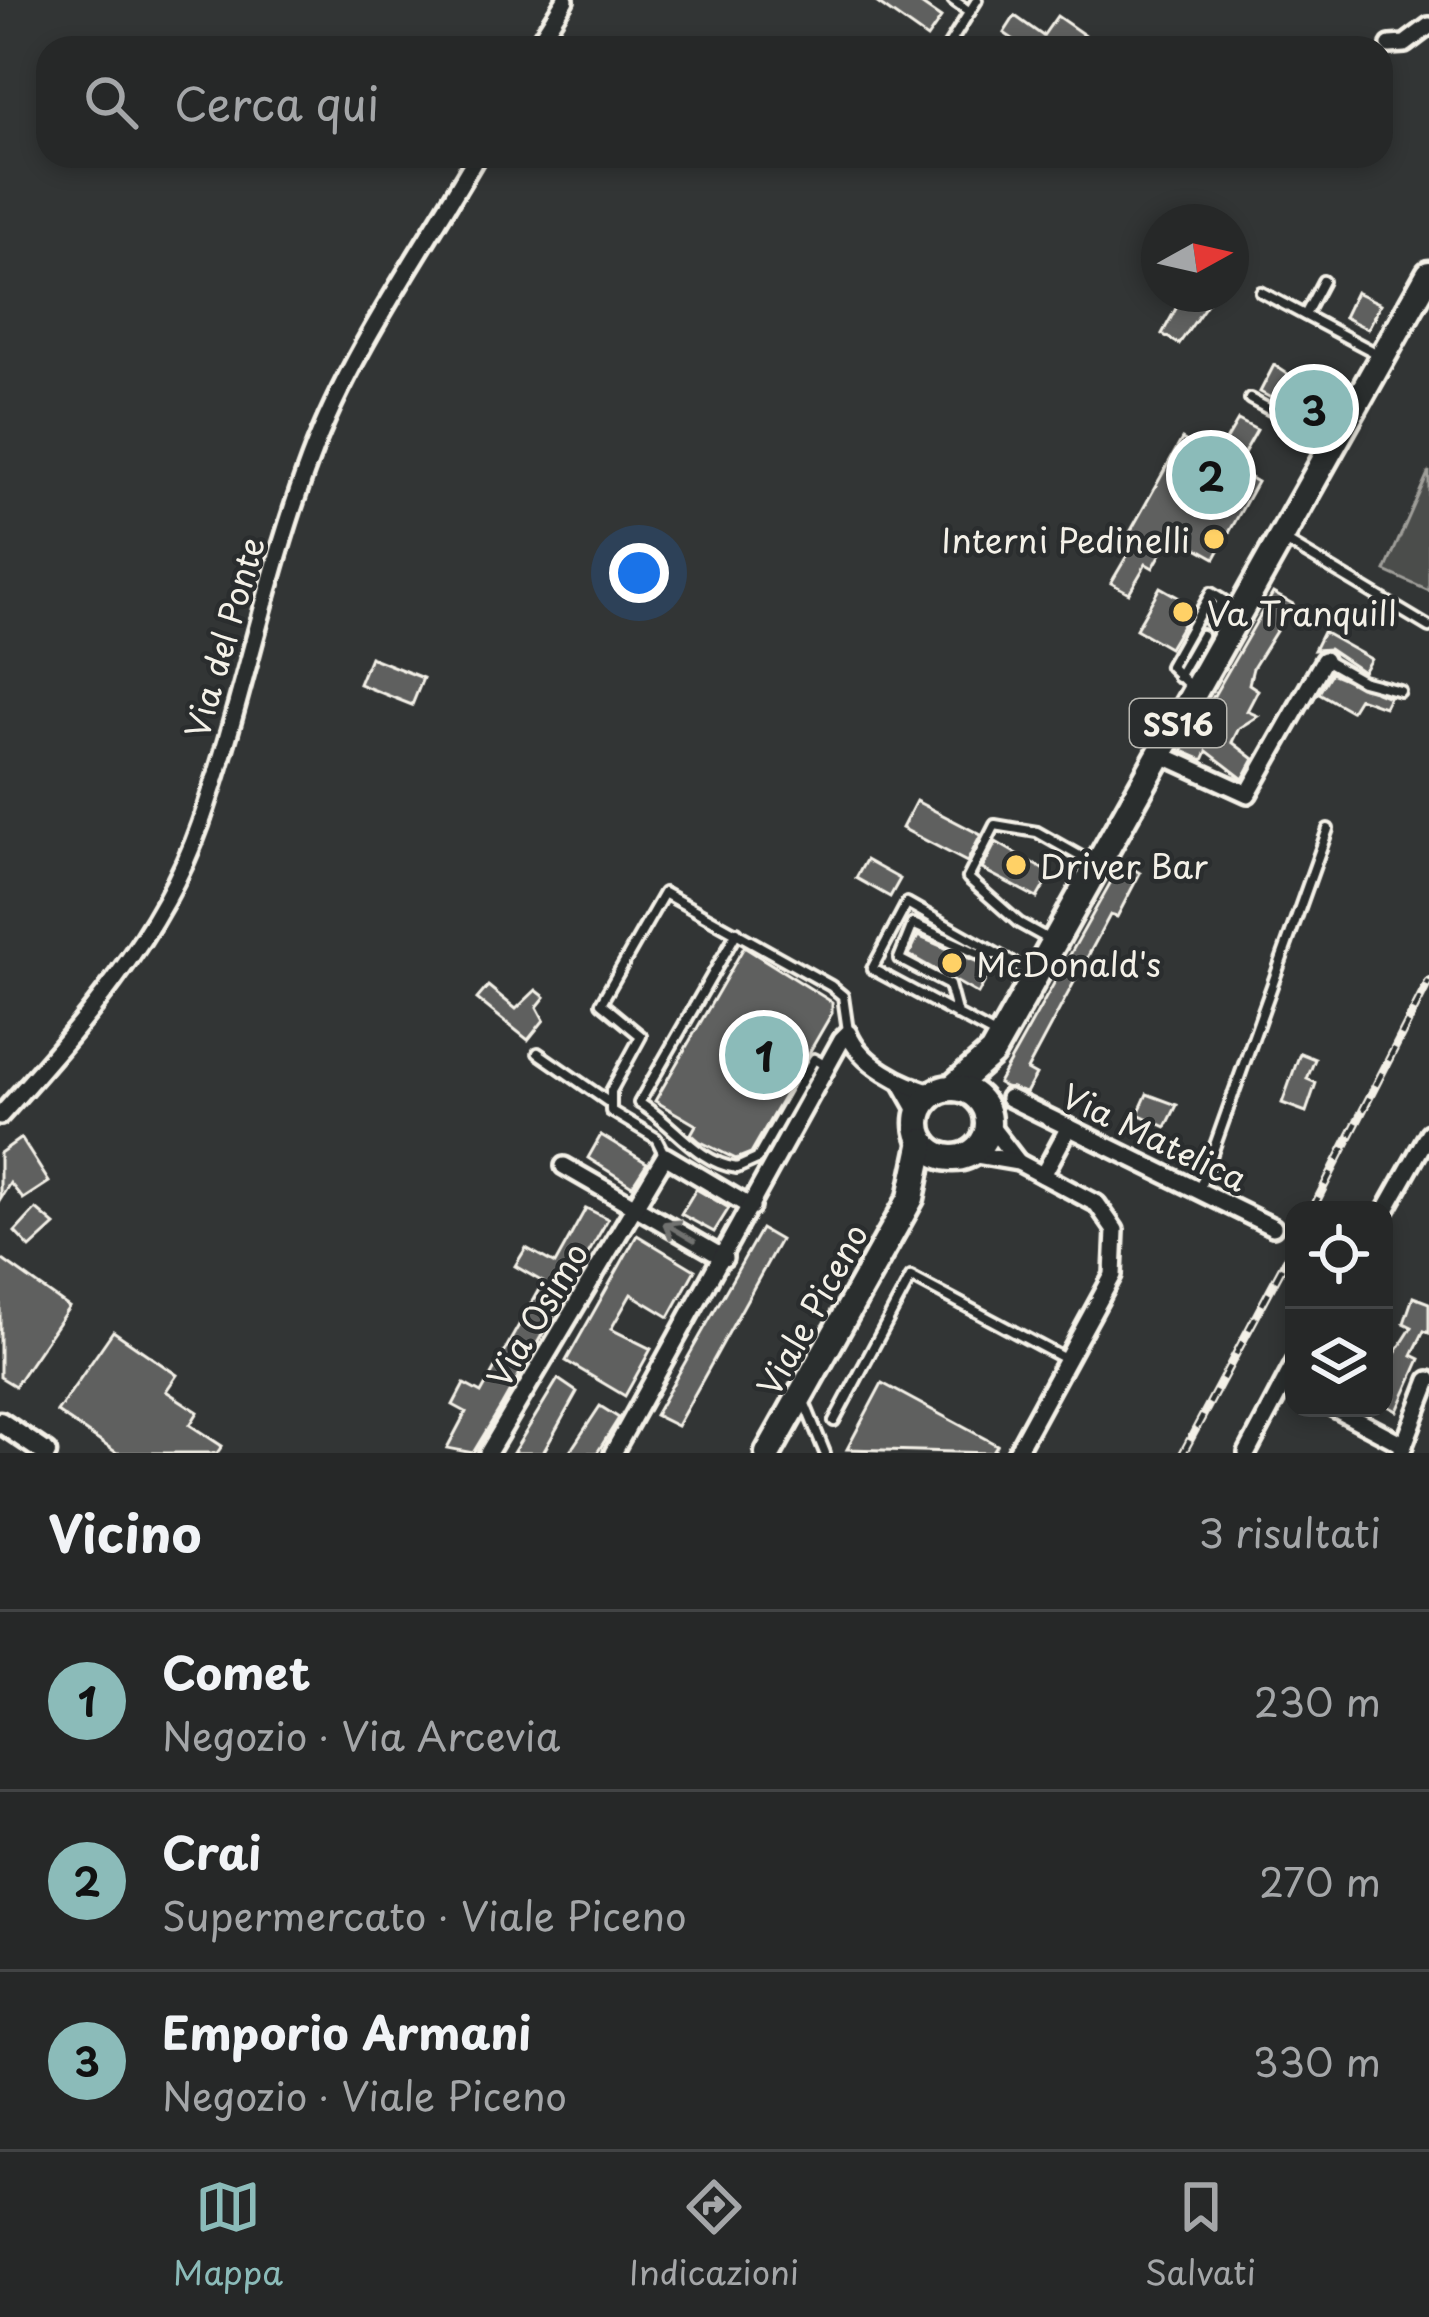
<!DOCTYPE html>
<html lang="it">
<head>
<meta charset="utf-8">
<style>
	body { margin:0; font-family:"Playpen Sans",sans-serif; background:#2e3030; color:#f1f3f6 }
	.controls { position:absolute; right:36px; bottom:36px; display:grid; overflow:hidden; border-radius:24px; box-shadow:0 6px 18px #0003 }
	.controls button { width:108px; height:108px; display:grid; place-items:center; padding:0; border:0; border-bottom:3px solid #424445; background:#262828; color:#f1f3f6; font:60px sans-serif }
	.compass { position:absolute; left:1141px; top:204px; width:108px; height:108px; border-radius:50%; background:#262828; box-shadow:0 6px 18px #0003; rotate:82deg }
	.you { position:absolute; left:639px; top:573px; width:42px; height:42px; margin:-30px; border:9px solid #fff; border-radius:50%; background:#1a73e8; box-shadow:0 0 0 18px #1a73e833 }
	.badge { display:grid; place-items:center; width:78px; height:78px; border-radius:50%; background:#8bbbb9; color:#111; font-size:39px; font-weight:700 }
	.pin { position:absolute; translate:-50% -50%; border:6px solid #fff; box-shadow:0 3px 12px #0006 }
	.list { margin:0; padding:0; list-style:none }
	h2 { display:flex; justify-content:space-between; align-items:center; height:156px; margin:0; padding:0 48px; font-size:51px }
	h2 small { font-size:39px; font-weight:400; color:#a4a6a8 }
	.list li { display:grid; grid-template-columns:78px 1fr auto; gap:36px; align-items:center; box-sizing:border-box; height:180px; padding:0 48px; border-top:3px solid #424445 }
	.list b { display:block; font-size:45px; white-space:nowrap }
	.list p { margin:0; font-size:39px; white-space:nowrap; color:#a4a6a8 }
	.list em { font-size:39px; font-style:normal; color:#a4a6a8 }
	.icon { flex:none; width:66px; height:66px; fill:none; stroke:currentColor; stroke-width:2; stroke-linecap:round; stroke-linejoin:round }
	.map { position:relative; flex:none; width:1429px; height:1453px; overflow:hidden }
	.search { position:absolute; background:#262828; box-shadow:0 6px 18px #0003; left:36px; right:36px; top:36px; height:132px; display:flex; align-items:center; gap:30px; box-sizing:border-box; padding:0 42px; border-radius:36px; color:#a4a6a8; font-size:45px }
	.sheet { height:696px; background:#262828 }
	nav { display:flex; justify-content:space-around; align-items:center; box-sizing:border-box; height:168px; border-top:3px solid #424445; background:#262828; font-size:33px; color:#a4a6a8 }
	nav a { display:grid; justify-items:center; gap:6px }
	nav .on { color:#8bbbb9 }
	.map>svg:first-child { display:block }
	.green { fill:#4b4d4c; stroke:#a09f9a; stroke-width:3 }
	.building { fill:#5f605f; stroke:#f4f1e8; stroke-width:3 }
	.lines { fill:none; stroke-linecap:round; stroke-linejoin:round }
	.service-casing { stroke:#f4f1e8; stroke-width:16 }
	.minor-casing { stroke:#f4f1e8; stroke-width:24 }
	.tertiary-casing { stroke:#f4f1e8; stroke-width:27 }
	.primary-casing { stroke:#f4f1e8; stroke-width:33 }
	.service { stroke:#2a2d2e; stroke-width:8 }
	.minor { stroke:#2a2d2e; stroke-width:15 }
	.tertiary { stroke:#2a2d2e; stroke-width:18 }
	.primary { stroke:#2a2d2e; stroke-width:24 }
	.rail-casing { stroke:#f4f1e8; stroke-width:9 }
	.rail { stroke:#2a2d2e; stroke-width:4.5; stroke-dasharray:14; stroke-linecap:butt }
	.oneway { stroke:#71726f }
	.poi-dot { fill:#ffd166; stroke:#2a2d2e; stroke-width:4.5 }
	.labels { text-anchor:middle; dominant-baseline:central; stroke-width:9; stroke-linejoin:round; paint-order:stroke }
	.shield { fill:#2a2d2e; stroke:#b7b6b0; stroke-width:3 }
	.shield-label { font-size:30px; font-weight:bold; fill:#f4f1e8 }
	.poi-label { font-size:33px; fill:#f4f1e8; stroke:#2a2d2e; text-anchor:start }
	.street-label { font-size:33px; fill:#f4f1e8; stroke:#2a2d2e }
</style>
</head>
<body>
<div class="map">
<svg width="1429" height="1453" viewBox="0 0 1429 1453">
	<rect width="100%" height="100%" fill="#323535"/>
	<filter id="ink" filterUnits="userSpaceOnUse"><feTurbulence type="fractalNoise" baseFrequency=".00833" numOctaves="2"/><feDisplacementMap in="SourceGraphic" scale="24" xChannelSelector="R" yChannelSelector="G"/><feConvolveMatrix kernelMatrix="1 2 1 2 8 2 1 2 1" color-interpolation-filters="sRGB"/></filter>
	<g filter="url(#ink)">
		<polygon class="green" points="1429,471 1429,591 1385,571"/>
		<g class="building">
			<polygon points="873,0 915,0 941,18 927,38"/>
			<polygon points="1015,16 1043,36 1057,16 1103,48 1026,48 1004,33"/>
			<polygon points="1356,292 1381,304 1368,329 1344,317"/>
			<polygon points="1184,294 1214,294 1179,344 1162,334"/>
			<polygon points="1274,365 1326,399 1314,421 1260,392"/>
			<polygon points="1238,420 1257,430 1235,469 1257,482 1215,558 1172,534 1153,568 1146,564 1129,593 1111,583 1128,554 1120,550 1182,439 1216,458"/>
			<polygon points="1160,587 1190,604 1191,611 1169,648 1136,629"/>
			<polygon points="1273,593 1293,604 1253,668 1249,684 1258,690 1247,711 1258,716 1239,728 1232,742 1254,759 1243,779 1207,751 1203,760 1182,751"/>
			<polygon points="1323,632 1371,659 1363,672 1329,649 1314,650"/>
			<polygon points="370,657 423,678 412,705 359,684"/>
			<polygon points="1331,673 1389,697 1384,707 1359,698 1351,711 1319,693"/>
			<polygon points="916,801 981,835 967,862 902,828"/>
			<polygon points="996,842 1051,874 1037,898 982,869"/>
			<polygon points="866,860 900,879 890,897 856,878"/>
			<polygon points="1122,862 1140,873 1117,917 1110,915 1027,1070 1036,1075 1026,1093 1005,1087 998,1083"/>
			<polygon points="918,936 992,968 978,994 909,955"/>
			<polygon points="744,947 832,1002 832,1013 751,1153 736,1159 699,1141 691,1134 696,1125 655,1101"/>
			<polygon points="488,986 516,1009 536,990 545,997 537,1007 544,1020 528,1040 477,999"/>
			<polygon points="1300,1053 1315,1059 1307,1079 1316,1083 1306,1112 1282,1103"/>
			<polygon points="1147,1094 1177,1105 1166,1127 1138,1114"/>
			<polygon points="601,1135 647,1163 632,1186 588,1158"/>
			<polygon points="21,1138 49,1182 23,1199 10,1183 0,1199 0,1153"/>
			<polygon points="696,1189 729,1208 714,1232 681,1214"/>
			<polygon points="586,1208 608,1219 502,1405 473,1453 447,1448 466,1412 453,1405 464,1384 481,1393 543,1282 515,1266 526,1248 555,1264"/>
			<polygon points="36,1209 55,1225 30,1248 15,1232"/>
			<polygon points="761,1229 780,1240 677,1426 655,1415"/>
			<polygon points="637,1235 695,1270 669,1317 631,1294 611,1329 651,1349 625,1396 566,1361"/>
			<polygon points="0,1258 69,1307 15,1386 0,1377"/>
			<polygon points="1413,1297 1429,1303 1429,1333 1424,1331 1412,1355 1420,1359 1397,1411 1384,1404 1384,1371 1412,1327 1404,1323"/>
			<polygon points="113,1331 177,1375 166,1391 198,1412 190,1425 222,1446 217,1453 117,1453 57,1412"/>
			<polygon points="558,1379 577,1392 543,1453 513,1453"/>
			<polygon points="882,1383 997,1445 992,1453 847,1449"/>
			<polygon points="600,1406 619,1418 597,1453 569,1453"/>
		</g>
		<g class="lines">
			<defs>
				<g id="service">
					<polyline points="953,0 970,12"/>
					<polyline points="947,48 977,0"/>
					<polyline points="1261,292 1376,353"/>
					<polyline points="1305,315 1323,281"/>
					<polyline points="1310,376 1351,398"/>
					<polyline points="1250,399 1328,441"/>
					<polyline points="1282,539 1429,627"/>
					<polyline points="1209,621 1222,600"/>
					<polyline points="1325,660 1362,681 1400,691"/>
					<polyline points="1178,677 1202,635"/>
					<polyline points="1191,687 1170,666 1211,593 1234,607"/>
					<path d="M737,932L639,1103C672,1122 697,1163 737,1168L757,1159L814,1059L828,1067"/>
					<polyline points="1048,939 1019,923 968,878 995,825 1037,832 1092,863"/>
					<polyline points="957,1015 949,985 899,959 913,924 979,954 995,954"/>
					<polyline points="997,1036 872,969 907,903 1029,972"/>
					<polyline points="538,1053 607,1101"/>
					<polyline points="665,1156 656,1138 611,1111 611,1091 641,1036 601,1003 664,893 831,986 843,996 848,1031"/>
					<polyline points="1199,1190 1328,829"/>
					<polyline points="803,1399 825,1453"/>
					<polyline points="834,1421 911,1277 1067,1360"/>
				</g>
				<g id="minor">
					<polyline points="1390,45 1405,44 1429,26"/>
					<polyline points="535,48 565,0"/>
					<polyline points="1160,754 1248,794 1324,660"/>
					<polyline points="902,1084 919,1114"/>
					<polyline points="1009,1098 1273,1227"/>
					<path d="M0,1116C77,1030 161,936 200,825C242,705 265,579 310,459C350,352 420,254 477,156"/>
					<polyline points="988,1123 1018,1162"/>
					<polyline points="971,1154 1018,1162 1097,1204 1115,1230 1113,1275 1016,1453"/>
					<polyline points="564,1166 724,1258"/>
					<polyline points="1043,1175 1069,1127"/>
					<polyline points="1384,1213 1429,1133"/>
					<polyline points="1334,1408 1404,1445"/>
					<polyline points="1402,1450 1429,1380"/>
					<polyline points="488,1453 665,1156 751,1207"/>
					<path d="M613,1453L842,1039L848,1033C860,1064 904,1087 935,1093"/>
					<polyline points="1247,1453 1294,1364"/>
				</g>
				<polyline id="tertiary" points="0,1422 46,1453"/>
				<g id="primary">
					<polyline points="952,1088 992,1053 1429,274"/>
					<circle cx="953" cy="1123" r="35"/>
					<polyline points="768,1453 911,1198 923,1141"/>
				</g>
			</defs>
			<use href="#service" class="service-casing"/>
			<use href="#minor" class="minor-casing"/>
			<use href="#tertiary" class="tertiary-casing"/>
			<use href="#primary" class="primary-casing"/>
			<use href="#service" class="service"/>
			<use href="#minor" class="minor"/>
			<use href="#tertiary" class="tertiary"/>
			<use href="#primary" class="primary"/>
			<defs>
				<g id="rail">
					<polyline points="1312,1210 1429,981"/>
					<polyline points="1183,1453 1294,1245"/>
				</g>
			</defs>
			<use href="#rail" class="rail-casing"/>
			<use href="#rail" class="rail"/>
		</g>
		<defs><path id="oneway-shaft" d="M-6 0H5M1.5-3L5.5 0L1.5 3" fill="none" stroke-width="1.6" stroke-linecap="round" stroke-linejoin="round" transform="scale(3)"/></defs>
		<use class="oneway" href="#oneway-shaft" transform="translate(679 1232) rotate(-149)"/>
	</g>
	<g class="poi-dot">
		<circle cx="1214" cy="539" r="12"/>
		<circle cx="1183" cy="612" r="12"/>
		<circle cx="1016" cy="865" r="12"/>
		<circle cx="952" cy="963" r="12"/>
	</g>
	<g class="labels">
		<rect class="shield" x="1130" y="699" width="96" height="48" rx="9"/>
		<g class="shield-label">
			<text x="1178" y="723">SS16</text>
		</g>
		<g class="poi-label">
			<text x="1190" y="539" text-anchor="end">Interni Pedinelli</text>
			<text x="1207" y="612">Va Tranquill</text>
			<text x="1040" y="865">Driver Bar</text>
			<text x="976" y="963">McDonald's</text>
		</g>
		<g class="street-label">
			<text transform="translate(223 637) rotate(-74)">Via del Ponte</text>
			<text transform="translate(1155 1136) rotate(26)">Via Matelica</text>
			<text transform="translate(811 1309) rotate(-61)">Viale Piceno</text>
			<text transform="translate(536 1314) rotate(-59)">Via Osimo</text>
		</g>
	</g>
</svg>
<div class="controls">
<button><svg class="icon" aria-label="locate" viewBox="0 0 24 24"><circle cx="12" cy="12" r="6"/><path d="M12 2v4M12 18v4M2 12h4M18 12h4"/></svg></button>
<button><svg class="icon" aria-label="layers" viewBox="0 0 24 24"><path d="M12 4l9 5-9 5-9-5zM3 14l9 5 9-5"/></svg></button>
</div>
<svg class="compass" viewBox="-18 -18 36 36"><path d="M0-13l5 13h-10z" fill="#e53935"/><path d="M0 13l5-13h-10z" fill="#a4a6a8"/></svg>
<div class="you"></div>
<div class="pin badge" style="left:764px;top:1055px">1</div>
<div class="pin badge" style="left:1211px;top:475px">2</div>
<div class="pin badge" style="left:1314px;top:409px">3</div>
<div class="search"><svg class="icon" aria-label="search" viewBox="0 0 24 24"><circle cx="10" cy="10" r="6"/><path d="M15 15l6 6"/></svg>Cerca qui</div>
</div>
<section class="sheet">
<h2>Vicino<small>3 risultati</small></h2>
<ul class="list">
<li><span class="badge">1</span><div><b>Comet</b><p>Negozio · Via Arcevia</p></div><em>230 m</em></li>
<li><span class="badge">2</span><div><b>Crai</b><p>Supermercato · Viale Piceno</p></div><em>270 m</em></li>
<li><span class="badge">3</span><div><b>Emporio Armani</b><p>Negozio · Viale Piceno</p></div><em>330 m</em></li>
</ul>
</section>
<nav>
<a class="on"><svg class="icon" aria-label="map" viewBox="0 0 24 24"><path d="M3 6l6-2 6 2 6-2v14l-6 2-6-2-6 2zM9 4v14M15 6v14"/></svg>Mappa</a>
<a><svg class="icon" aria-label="directions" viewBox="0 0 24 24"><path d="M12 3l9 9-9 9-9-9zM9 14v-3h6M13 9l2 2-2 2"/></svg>Indicazioni</a>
<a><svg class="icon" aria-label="saved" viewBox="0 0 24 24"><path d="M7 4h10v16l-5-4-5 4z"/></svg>Salvati</a>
</nav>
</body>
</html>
